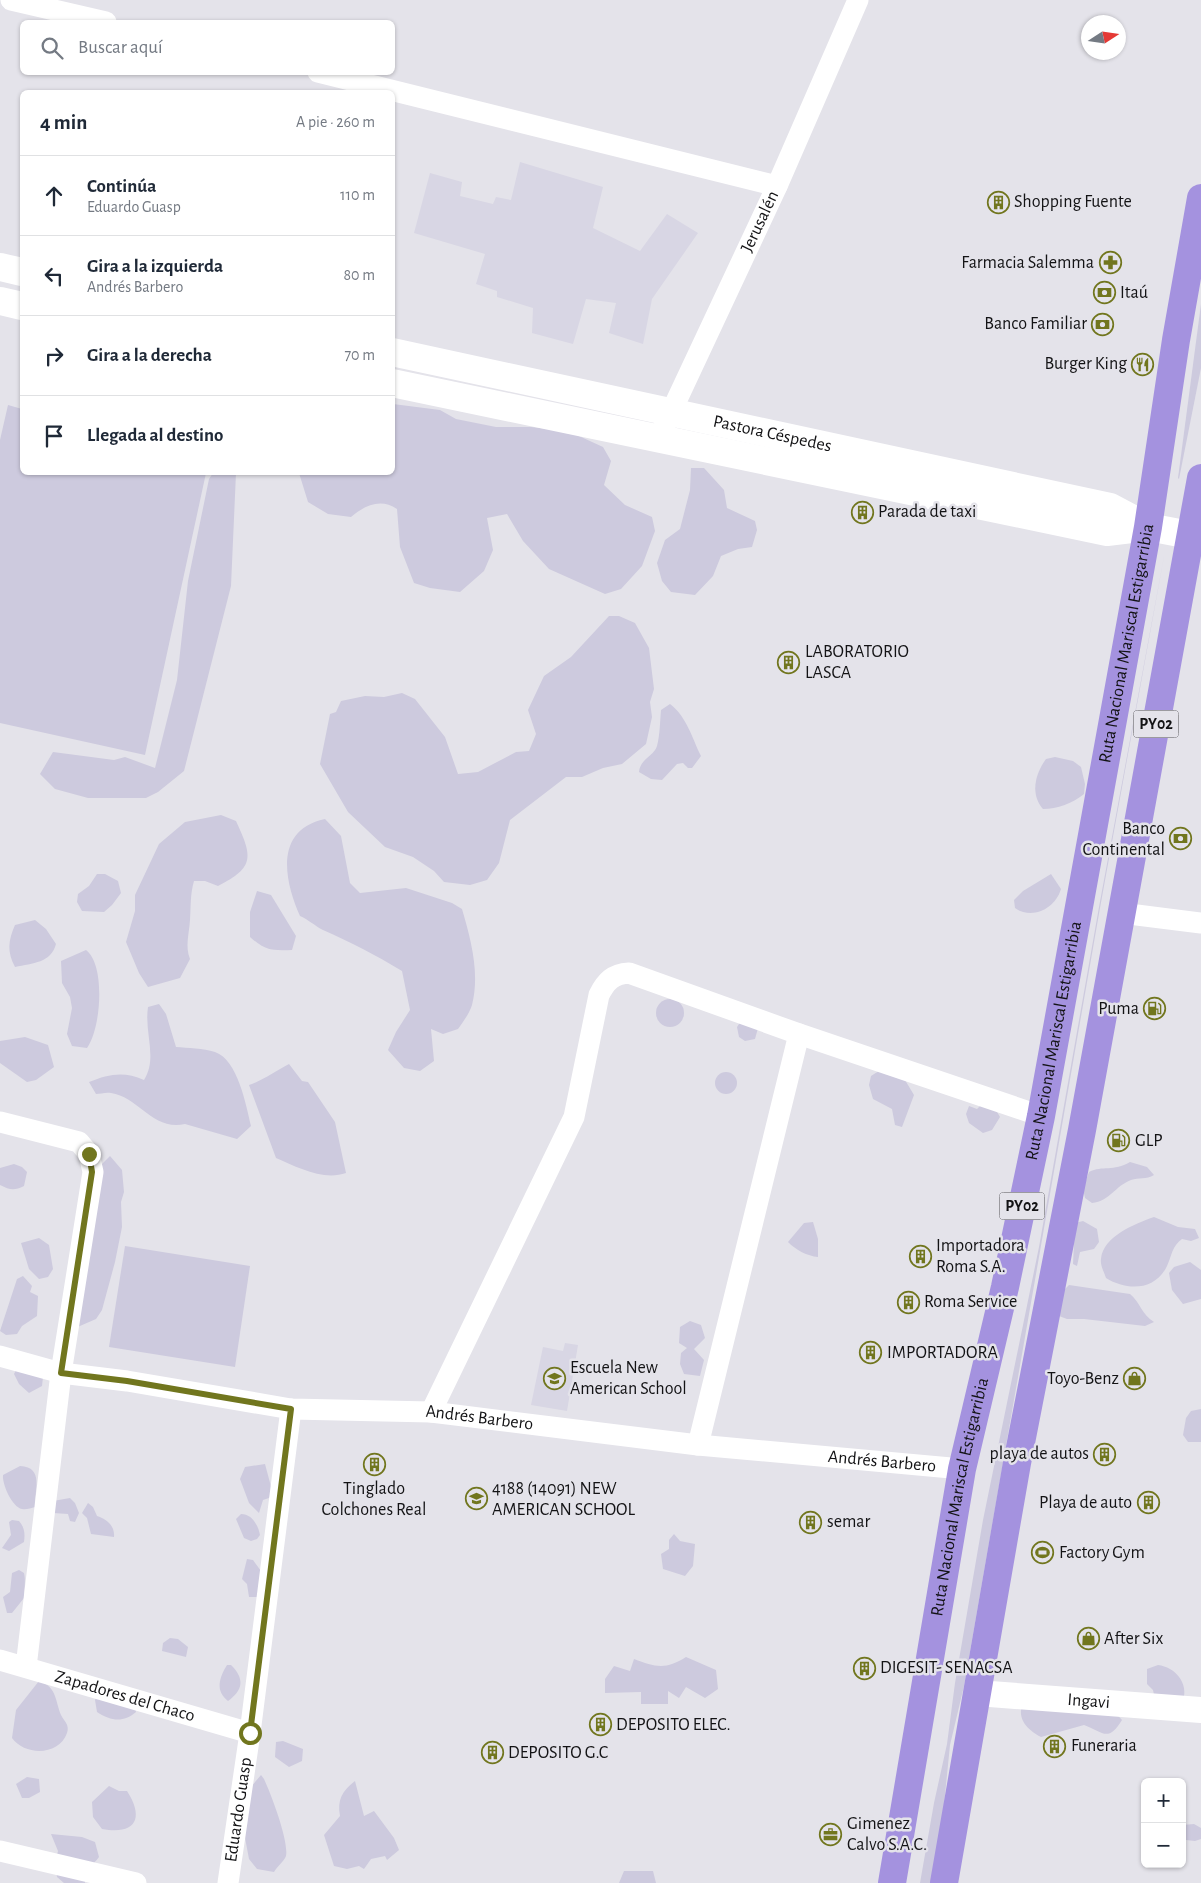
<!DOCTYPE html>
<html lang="es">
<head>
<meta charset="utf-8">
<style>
	body { margin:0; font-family:"Alegreya Sans",sans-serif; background:#f6f6f7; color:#1f2937 }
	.controls { position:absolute; right:15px; bottom:15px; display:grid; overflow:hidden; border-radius:8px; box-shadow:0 1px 4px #0004 }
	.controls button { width:45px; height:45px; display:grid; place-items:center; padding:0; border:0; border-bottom:1px solid #e0e1e3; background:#fff; color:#1f2937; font:25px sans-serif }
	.compass { position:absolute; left:1081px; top:15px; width:45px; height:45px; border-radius:50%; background:#fff; box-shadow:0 1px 4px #0004; rotate:78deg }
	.stop { position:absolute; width:15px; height:15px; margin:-11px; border:4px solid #71761e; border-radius:50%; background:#fff }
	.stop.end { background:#71761e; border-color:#fff; box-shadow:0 1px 5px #0008 }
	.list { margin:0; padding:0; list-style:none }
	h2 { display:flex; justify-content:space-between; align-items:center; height:65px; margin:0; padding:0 20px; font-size:21px }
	h2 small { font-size:16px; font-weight:400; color:#747a83 }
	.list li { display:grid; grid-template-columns:32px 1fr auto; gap:15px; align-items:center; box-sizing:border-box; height:80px; padding:0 20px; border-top:1px solid #e0e1e3 }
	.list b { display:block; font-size:19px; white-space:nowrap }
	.list p { margin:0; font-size:16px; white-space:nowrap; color:#747a83 }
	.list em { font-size:16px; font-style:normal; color:#747a83 }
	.icon { flex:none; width:28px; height:28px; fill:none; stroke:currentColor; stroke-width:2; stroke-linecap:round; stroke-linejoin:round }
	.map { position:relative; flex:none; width:1201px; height:1883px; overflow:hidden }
	.search { position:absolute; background:#fff; box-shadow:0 1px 4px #0004; left:20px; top:20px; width:375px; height:55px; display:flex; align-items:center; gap:12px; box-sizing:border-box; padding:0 18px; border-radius:8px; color:#747a83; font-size:19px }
	.panel { position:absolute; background:#fff; box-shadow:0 1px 4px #0004; left:20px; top:90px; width:375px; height:385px; border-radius:8px }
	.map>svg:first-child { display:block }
	.built { fill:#d8d6e4 }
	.green { fill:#cdcade }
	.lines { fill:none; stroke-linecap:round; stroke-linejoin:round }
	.minor { stroke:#fff; stroke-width:21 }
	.tertiary { stroke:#fff; stroke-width:26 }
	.secondary { stroke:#fff; stroke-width:28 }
	.trunk { stroke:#a492df; stroke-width:28 }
	.route { stroke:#71761e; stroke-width:6 }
	.labels { text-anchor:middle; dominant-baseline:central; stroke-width:5; stroke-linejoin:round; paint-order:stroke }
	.shield { fill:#e4e3ea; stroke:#525155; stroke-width:1 }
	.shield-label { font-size:16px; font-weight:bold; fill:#131315 }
	.poi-label { font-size:18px; fill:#131315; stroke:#e4e3ea; text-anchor:start }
	.street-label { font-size:18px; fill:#131315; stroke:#e4e3ea }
</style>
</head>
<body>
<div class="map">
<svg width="1201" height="1883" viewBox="0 0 1201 1883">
	<rect width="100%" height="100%" fill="#e4e3ea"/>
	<g class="built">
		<polygon points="520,162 603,187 593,228 640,251 667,214 698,233 652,299 643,344 609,333 616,303 586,299 573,344 532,333 533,308 497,297 497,291 476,284 485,254 414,233 430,173 462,182 460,196 493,204 496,197 511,200"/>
		<polygon points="565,1343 578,1345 567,1411 531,1405 543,1347 563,1351"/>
	</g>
	<g class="green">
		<polygon points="1201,304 1201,368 1179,479 1178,478"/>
		<path d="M393,404L440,410L456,419L496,427H531L568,431L603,447L611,461L604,485L625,505L652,517L655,531L642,566L621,589L605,594L549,569L523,541L507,514L487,518L493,550L484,571L460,592L430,588L414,583L400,547L397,509C381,498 365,505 351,517L328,514L308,502L299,473L392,472Z"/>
		<polygon points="8,405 22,409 22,472 206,473 145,755 0,723 0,440"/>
		<polygon points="691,468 704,468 724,490 727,508 755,521 757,530 752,547 738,549 721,556 713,576 695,595 671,592 662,581 657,563 665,540 680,529 690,490"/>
		<polygon points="213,473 236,473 231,586 184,771 158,792 146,798 88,798 55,789 40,774 53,752 114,760 125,757 155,768 177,680 188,581 209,479"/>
		<polygon points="1165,551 1100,908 964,1686 950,1745 944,1805 931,1883 920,1883 934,1803 947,1744 955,1683 983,1520 1039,1247 1099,907"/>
		<polygon points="609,616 619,616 635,623 649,648 654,689 650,702 652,717 646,744 622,764 603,768 582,777 566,777 510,820 499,863 487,880 470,885 444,882 434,871 413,857 385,847 348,812 320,764 330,714 336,712 341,701 365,696 384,697 402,693 415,699 445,737 458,774 478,772 516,752 529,751 536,734 528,710 544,676 571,657"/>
		<path d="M670,704C687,717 692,738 701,756L692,768H688L683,763L677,764L662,780L651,779L639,772C640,759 654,756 657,746C660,735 660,721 661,710Z"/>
		<path d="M1055,757L1073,761L1081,767L1085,784L1084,794C1073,803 1057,809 1043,809C1030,794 1035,774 1046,759Z"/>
		<path d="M221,815L236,821C252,856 256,867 218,886L205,881H194C190,895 191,906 190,920C189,935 185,946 190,959L180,978L148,987L139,973L126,942L135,911V895L159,844L185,822Z"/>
		<path d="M325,819L341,836L350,883L360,893L406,888L452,903L462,909C471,940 480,973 472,1005C469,1014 463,1022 458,1029L443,1034L431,1029L434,1061L420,1071L404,1068L388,1050L396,1032L410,1010L402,971C376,955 350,942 323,930C315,926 309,920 300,916C284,880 274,830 325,819Z"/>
		<polygon points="97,874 105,874 118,881 121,893 112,905 104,912 82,911 77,902 78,894 89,886"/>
		<path d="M1051,874L1061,889C1055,909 1032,920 1015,908L1014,900L1023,891Z"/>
		<path d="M257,891L271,895L296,936L292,950C271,951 265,950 250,937V912Z"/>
		<path d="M35,920L46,929L56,944C51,963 33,963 15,967C7,952 8,941 15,925Z"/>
		<path d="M86,950C106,965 101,1029 87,1048L72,1046L67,1034L72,1008L70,997L62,983L61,961Z"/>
		<circle cx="670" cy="1013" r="14"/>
		<path d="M159,1004L166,1014L176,1047C188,1048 203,1048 215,1052C238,1060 246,1105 251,1126L237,1139L185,1124C152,1131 139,1097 111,1093C106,1092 100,1094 96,1094L89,1082C109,1074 124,1071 144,1080C158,1058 144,1033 148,1007Z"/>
		<polygon points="741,1021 758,1028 755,1039 745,1041 739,1037 737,1027"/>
		<polygon points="25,1037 48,1045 54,1067 36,1080 27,1082 0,1063 0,1041"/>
		<path d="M289,1064L302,1081L308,1082L335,1122L346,1173C323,1181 297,1167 276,1158L249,1085C264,1080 275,1071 289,1064Z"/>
		<polygon points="882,1069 902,1075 914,1095 902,1127 895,1125 892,1109 873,1099 869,1085 871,1076"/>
		<circle cx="726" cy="1083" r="11"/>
		<polygon points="982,1104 993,1105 1000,1117 992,1130 983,1133 969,1123 966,1114 969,1106 977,1109"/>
		<polygon points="110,1156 122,1170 124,1192 121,1202 122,1227 115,1262 102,1310 96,1319 73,1329 101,1165"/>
		<path d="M1130,1162L1147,1167L1154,1175C1146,1180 1139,1177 1131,1180C1115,1186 1110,1201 1092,1203L1085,1198L1083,1189L1089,1172C1103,1165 1113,1172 1130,1162Z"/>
		<path d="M14,1164L22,1167L27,1172L24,1186C14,1191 10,1190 0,1185V1168Z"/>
		<path d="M1154,1217L1178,1227L1195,1229L1199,1238L1191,1241L1182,1239C1172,1246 1172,1255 1167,1266C1155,1291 1127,1291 1106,1278C1104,1272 1100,1265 1101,1259C1103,1236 1135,1224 1154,1217Z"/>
		<polygon points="1083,1221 1097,1229 1099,1242 1094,1249 1080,1252 1077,1266 1073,1264 1075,1223"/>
		<path d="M813,1222L818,1239V1257C807,1256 796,1250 788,1242L804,1223Z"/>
		<polygon points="39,1238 49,1245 53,1269 48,1277 39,1279 29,1269 21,1243"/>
		<polygon points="125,1246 250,1266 235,1367 109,1347"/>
		<polygon points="1190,1262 1201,1270 1201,1299 1183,1304 1172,1290 1169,1273 1174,1267"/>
		<polygon points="23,1276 32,1286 30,1292 38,1296 37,1316 22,1326 17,1334 6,1335 0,1331 17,1279"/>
		<path d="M1069,1285L1130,1294C1140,1302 1142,1315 1154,1322L1145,1326L1084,1319H1067L1059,1316L1063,1291Z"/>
		<polygon points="690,1321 701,1325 705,1338 694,1349 704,1360 700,1376 684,1374 680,1364 681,1353 687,1348 679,1343 680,1327"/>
		<polygon points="16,1370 43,1377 42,1386 29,1393 19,1384 14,1374"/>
		<polygon points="1201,1409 1201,1442 1188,1442 1183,1435 1186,1418 1191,1411"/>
		<polygon points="265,1464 273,1494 269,1498 263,1500 259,1513 249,1503 240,1479 245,1467"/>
		<path d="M20,1466C45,1467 34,1492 35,1507C31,1508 26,1510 22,1509C12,1507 2,1484 3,1475Z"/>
		<polygon points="70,1498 75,1503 79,1513 75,1522 70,1521 68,1514 53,1513 53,1501"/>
		<path d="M88,1503L93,1507L97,1516C107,1519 115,1526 114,1537L91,1534L87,1518L82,1513Z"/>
		<path d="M241,1514C252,1514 258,1525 260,1535L257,1539L251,1541L244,1538L236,1519Z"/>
		<path d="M12,1520L19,1521C25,1528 25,1534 24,1542L9,1551L2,1548L11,1535L9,1522Z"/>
		<polygon points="674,1534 680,1541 695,1544 693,1566 685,1576 663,1569 661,1554 669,1549 669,1540"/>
		<polygon points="247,1559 253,1560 261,1571 260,1597 249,1597 247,1584 242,1579"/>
		<path d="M19,1570L24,1573C26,1582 24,1589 24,1598L12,1613H7L3,1597L10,1592L12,1573Z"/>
		<polygon points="170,1638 178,1639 188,1647 186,1657 162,1651 163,1643"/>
		<path d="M686,1657L716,1670L718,1689L705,1698L686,1687L679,1698L668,1691V1704H641V1692L605,1693V1679L614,1666L630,1671L634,1659C655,1667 666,1670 686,1657Z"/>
		<path d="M227,1665H231C245,1679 243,1690 228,1701C215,1691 219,1678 227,1665Z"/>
		<path d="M1158,1665C1175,1667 1189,1683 1183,1701L1155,1699L1153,1690L1147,1684V1669Z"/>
		<path d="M39,1681C57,1687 55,1700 61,1715C64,1721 70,1725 67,1733C59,1756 25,1756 12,1738L16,1710Z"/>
		<path d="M100,1687L132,1692L136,1712C123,1723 111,1721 97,1712L95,1700Z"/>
		<path d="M1023,1703L1109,1706L1122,1720C1108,1743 1103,1732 1084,1725L1041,1737C1028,1730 1016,1719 1023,1703Z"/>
		<polygon points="283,1741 303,1749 302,1761 289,1767 275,1757 276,1742"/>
		<path d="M261,1775L264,1779C271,1794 289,1841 286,1856C284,1861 277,1867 274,1872L257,1869L249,1859L243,1827L250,1788Z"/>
		<polygon points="27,1777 39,1779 40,1792 29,1798 22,1798 16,1784"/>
		<path d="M355,1781L364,1816L374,1811L394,1838L399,1850L387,1860L385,1856L371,1859L364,1869L359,1866L347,1869L334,1866L324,1835L340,1816C337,1800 342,1791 355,1781Z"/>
		<path d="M109,1786L119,1791H127C145,1819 135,1835 102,1829L93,1817L92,1802Z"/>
		<polygon points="1194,1824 1201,1828 1201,1839 1195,1841 1186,1840 1182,1851 1182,1825"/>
		<path d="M51,1834L82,1837L95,1842L99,1857C93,1865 84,1871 85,1883H64L57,1877L55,1863L58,1851Z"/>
		<polygon points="624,1871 653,1871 656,1883 619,1883"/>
	</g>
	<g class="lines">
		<g class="minor">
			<polyline points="11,0 106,22"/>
			<polyline points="318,72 777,186"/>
			<path id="s1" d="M658,440L777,186L858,0"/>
			<polyline points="1121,913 1201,923"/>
			<polyline points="0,1122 79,1142 89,1154 93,1172 61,1373 26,1667"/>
			<path id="s2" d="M0,1356L61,1373L127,1381L291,1409L431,1412L698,1445L962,1469"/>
			<path d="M431,1412L574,1117L599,995C606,981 613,974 629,973L799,1034L1041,1116"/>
			<polyline points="698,1445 799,1034"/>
			<path id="s3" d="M0,1660L250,1733"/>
			<polyline points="0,1851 136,1883"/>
			<path id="s4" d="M228,1883L250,1733L291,1409"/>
		</g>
		<path class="tertiary" id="s5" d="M977,1693L1201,1710"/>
		<g class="secondary">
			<polyline points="0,267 22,272"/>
			<polyline points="0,301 22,306"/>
			<path id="s6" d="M392,352L1110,507L1148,527L1190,535"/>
			<polyline points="392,383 1107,532 1148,527"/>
		</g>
		<g class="trunk">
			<path id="s7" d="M892,1883L962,1469L1005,1287L1041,1116L1148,527L1176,340L1201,198"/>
			<polyline points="944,1883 1017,1463 1082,1130 1201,478"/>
		</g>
	</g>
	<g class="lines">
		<polyline class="route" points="89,1154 92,1172 61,1373 127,1381 291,1409 250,1733"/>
	</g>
	<defs>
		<symbol id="building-ring" viewBox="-11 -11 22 22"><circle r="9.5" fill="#e4e3ea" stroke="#71761e" stroke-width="1.5"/><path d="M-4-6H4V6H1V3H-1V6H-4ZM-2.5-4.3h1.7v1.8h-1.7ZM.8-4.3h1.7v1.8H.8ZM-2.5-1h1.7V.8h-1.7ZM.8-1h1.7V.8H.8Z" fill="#71761e"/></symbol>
		<symbol id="pharmacy-ring" viewBox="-11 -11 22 22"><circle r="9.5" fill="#e4e3ea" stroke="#71761e" stroke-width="1.5"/><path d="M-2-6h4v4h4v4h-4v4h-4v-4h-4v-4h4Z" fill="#71761e"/></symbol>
		<symbol id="bank-ring" viewBox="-11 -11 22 22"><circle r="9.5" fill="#e4e3ea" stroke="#71761e" stroke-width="1.5"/><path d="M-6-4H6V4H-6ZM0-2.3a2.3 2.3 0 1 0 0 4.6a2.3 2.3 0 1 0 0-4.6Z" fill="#71761e"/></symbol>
		<symbol id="restaurant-ring" viewBox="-11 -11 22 22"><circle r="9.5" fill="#e4e3ea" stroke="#71761e" stroke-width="1.5"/><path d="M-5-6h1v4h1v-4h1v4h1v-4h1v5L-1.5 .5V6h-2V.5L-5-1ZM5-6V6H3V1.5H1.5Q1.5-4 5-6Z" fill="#71761e"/></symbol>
		<symbol id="fuel-ring" viewBox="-11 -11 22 22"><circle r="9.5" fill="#e4e3ea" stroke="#71761e" stroke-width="1.5"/><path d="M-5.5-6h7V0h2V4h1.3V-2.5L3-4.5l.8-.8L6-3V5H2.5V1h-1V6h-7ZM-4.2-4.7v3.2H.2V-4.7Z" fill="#71761e"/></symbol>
		<symbol id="school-ring" viewBox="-11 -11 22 22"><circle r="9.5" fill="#e4e3ea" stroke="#71761e" stroke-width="1.5"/><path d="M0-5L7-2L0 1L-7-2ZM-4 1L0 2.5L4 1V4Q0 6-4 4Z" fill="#71761e"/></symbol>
		<symbol id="shop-ring" viewBox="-11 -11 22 22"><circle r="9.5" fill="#e4e3ea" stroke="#71761e" stroke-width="1.5"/><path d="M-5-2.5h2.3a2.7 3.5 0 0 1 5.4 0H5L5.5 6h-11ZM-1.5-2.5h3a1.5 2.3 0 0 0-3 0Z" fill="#71761e"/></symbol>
		<symbol id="stadium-ring" viewBox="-11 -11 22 22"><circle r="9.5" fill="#e4e3ea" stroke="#71761e" stroke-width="1.5"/><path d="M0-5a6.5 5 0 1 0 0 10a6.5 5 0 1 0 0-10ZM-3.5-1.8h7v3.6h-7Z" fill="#71761e"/></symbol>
		<symbol id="office-ring" viewBox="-11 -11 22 22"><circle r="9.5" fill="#e4e3ea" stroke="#71761e" stroke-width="1.5"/><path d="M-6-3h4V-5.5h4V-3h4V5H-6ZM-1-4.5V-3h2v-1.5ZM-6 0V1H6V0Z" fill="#71761e"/></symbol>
	</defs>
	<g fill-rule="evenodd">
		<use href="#building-ring" x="986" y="190" width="25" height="25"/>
		<use href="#pharmacy-ring" x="1098" y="250" width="25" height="25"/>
		<use href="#bank-ring" x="1092" y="280" width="25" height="25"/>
		<use href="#bank-ring" x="1090" y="312" width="25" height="25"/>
		<use href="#restaurant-ring" x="1130" y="352" width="25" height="25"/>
		<use href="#building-ring" x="850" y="500" width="25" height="25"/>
		<use href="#building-ring" x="776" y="650" width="25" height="25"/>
		<use href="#bank-ring" x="1168" y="826" width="25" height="25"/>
		<use href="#fuel-ring" x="1142" y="996" width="25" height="25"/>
		<use href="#fuel-ring" x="1106" y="1128" width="25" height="25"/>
		<use href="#building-ring" x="908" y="1244" width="25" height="25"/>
		<use href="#building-ring" x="896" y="1290" width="25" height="25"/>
		<use href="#building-ring" x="858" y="1340" width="25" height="25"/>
		<use href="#school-ring" x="542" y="1366" width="25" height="25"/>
		<use href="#shop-ring" x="1122" y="1366" width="25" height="25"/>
		<use href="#building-ring" x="1092" y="1442" width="25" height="25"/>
		<use href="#building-ring" x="362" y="1452" width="25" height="25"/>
		<use href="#school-ring" x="464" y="1486" width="25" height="25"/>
		<use href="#building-ring" x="1136" y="1490" width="25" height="25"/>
		<use href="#building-ring" x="798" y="1510" width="25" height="25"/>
		<use href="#stadium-ring" x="1030" y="1540" width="25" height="25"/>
		<use href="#shop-ring" x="1076" y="1626" width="25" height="25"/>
		<use href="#building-ring" x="852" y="1656" width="25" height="25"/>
		<use href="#building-ring" x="588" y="1712" width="25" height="25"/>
		<use href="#building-ring" x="1042" y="1734" width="25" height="25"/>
		<use href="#building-ring" x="480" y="1740" width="25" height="25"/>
		<use href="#office-ring" x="818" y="1822" width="25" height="25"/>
	</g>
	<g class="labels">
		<g class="shield">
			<rect x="1133.5" y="710.5" width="45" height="27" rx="4"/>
			<rect x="999.5" y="1192.5" width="45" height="27" rx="4"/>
		</g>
		<g class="shield-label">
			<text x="1156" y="724">PY02</text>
			<text x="1022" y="1206">PY02</text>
		</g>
		<g class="poi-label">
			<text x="1014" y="202">Shopping Fuente</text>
			<text x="1094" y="263" text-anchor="end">Farmacia Salemma</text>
			<text x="1120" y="293">Itaú</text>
			<text x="1087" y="324" text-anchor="end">Banco Familiar</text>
			<text x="1127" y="364" text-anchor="end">Burger King</text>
			<text x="878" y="512">Parada de taxi</text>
			<text x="805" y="652">LABORATORIO<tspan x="805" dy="21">LASCA</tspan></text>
			<text x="1165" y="829" text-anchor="end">Banco<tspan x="1165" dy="21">Continental</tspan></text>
			<text x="1139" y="1009" text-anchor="end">Puma</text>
			<text x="1135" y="1141">GLP</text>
			<text x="936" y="1246">Importadora<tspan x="936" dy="21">Roma S.A.</tspan></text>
			<text x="924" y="1302">Roma Service</text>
			<text x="887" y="1353">IMPORTADORA</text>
			<text x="570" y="1368">Escuela New<tspan x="570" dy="21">American School</tspan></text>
			<text x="1119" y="1379" text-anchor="end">Toyo-Benz</text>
			<text x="1089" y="1454" text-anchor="end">playa de autos</text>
			<text x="374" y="1489" text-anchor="middle">Tinglado<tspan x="374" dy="21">Colchones Real</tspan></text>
			<text x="492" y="1489">4188 (14091) NEW<tspan x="492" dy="21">AMERICAN SCHOOL</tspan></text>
			<text x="1132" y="1503" text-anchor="end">Playa de auto</text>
			<text x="827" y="1522">semar</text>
			<text x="1059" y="1553">Factory Gym</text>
			<text x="1104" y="1639">After Six</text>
			<text x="880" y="1668">DIGESIT- SENACSA</text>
			<text x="616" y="1725">DEPOSITO ELEC.</text>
			<text x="1071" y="1746">Funeraria</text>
			<text x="508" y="1753">DEPOSITO G.C</text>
			<text x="847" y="1824">Gimenez<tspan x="847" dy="21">Calvo S.A.C.</tspan></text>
		</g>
		<g class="street-label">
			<text stroke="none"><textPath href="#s1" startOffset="241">Jerusalén</textPath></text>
			<text stroke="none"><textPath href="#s6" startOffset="389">Pastora Céspedes</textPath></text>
			<text stroke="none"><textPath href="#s7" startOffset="1262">Ruta Nacional Mariscal Estigarribia</textPath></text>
			<text stroke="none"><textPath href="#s7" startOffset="858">Ruta Nacional Mariscal Estigarribia</textPath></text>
			<text stroke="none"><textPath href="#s2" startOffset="485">Andrés Barbero</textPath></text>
			<text stroke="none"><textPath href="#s2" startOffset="890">Andrés Barbero</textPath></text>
			<text stroke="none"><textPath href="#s7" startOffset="392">Ruta Nacional Mariscal Estigarribia</textPath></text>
			<text stroke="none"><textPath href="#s3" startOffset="130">Zapadores del Chaco</textPath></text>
			<text stroke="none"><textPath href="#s5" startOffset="112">Ingavi</textPath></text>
			<text stroke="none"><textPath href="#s4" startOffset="74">Eduardo Guasp</textPath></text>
		</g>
	</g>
</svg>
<div class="controls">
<button>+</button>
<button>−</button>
</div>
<svg class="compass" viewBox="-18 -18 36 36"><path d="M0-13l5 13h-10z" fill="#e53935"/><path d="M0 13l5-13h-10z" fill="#747a83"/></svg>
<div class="stop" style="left:250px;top:1733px"></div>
<div class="stop end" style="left:89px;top:1154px"></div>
<div class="search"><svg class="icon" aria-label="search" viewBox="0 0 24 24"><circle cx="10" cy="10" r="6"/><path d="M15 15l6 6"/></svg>Buscar aquí</div>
<section class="panel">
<h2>4 min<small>A pie · 260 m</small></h2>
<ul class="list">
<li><svg class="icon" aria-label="ahead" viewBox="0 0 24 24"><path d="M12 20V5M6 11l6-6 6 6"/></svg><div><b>Continúa</b><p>Eduardo Guasp</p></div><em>110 m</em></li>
<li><svg class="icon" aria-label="left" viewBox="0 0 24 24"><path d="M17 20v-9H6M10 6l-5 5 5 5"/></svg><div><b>Gira a la izquierda</b><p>Andrés Barbero</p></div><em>80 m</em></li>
<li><svg class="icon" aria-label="right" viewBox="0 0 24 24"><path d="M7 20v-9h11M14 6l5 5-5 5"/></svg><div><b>Gira a la derecha</b></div><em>70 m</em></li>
<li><svg class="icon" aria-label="arrive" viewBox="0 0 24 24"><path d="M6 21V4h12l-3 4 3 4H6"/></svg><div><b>Llegada al destino</b></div></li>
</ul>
</section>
</div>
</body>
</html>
